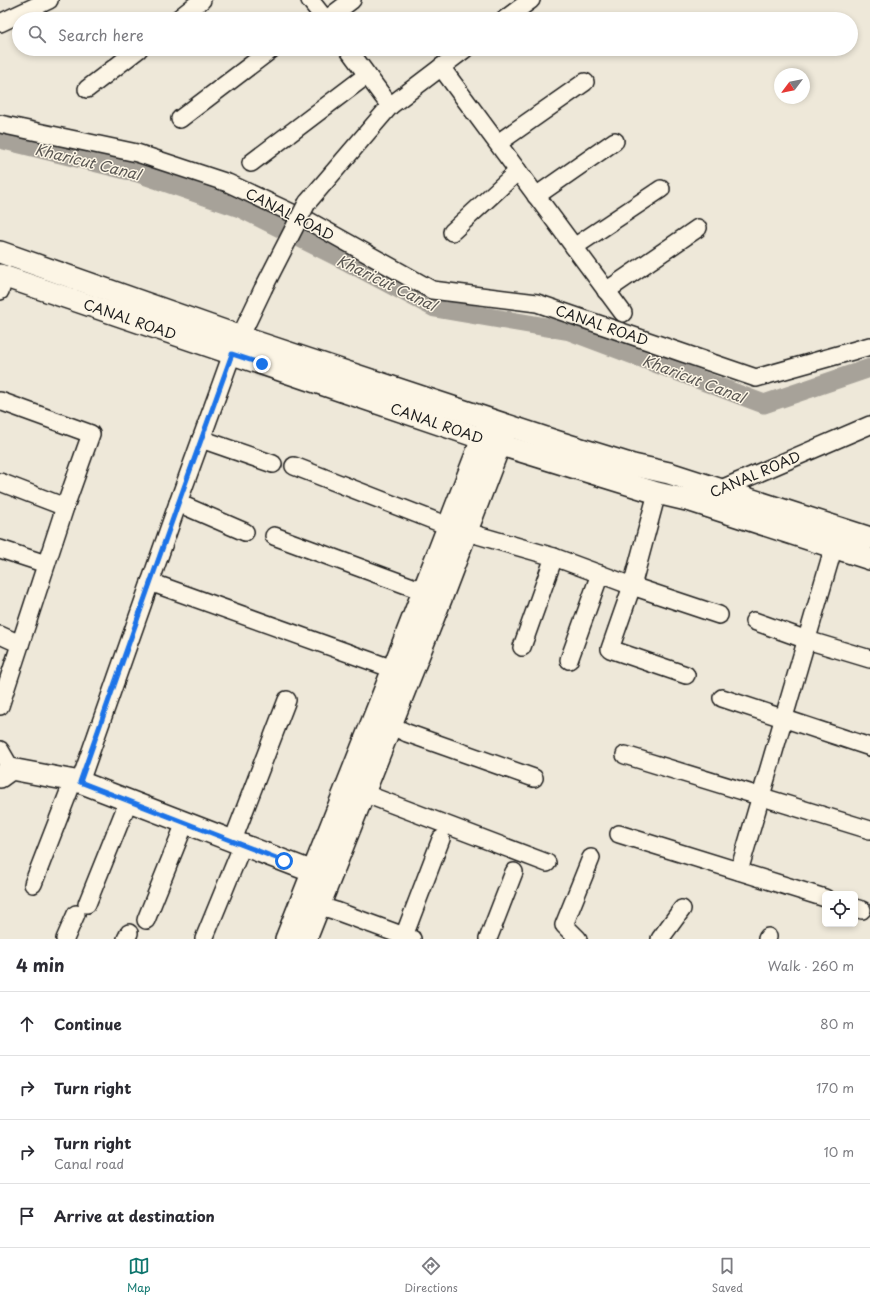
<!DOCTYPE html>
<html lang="en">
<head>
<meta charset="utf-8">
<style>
	body { margin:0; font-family:"Playpen Sans",sans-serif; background:#f7f7f7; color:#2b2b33 }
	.controls { position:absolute; right:12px; bottom:12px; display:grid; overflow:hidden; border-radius:6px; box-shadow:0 2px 6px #0003 }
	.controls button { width:36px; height:36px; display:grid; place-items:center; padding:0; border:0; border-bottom:1px solid #e1e1e2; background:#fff; color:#2b2b33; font:20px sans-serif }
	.compass { position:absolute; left:774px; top:68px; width:36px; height:36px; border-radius:50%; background:#fff; box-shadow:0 2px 6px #0003; rotate:238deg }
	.stop { position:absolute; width:12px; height:12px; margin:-9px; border:3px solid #1a73e8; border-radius:50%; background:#fff }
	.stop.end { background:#1a73e8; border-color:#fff; box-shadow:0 1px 4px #0008 }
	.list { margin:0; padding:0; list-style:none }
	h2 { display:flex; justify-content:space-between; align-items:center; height:52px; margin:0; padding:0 16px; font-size:17px }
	h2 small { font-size:13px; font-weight:400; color:#7c7c81 }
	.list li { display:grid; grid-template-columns:26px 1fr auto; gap:12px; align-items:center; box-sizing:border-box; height:64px; padding:0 16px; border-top:1px solid #e1e1e2 }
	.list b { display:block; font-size:15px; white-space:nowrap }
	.list p { margin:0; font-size:13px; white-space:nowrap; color:#7c7c81 }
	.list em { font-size:13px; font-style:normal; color:#7c7c81 }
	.icon { flex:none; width:22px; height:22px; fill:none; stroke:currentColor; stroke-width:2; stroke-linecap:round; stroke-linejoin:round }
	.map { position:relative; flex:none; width:870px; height:939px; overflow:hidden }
	.search { position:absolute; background:#fff; box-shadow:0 2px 6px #0003; left:12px; right:12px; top:12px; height:44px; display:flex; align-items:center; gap:10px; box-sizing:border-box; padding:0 14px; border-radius:22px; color:#7c7c81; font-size:15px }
	.sheet { height:308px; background:#fff }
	nav { display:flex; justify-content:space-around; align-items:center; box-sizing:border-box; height:56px; border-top:1px solid #e1e1e2; background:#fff; font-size:11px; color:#7c7c81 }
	nav a { display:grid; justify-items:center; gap:2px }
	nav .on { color:#0f766e }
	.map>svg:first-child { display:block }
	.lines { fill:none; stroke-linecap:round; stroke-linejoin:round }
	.canal { stroke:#a7a299; stroke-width:19 }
	.minor-casing { stroke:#1c1c1c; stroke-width:20 }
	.tertiary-casing { stroke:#1c1c1c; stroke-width:24 }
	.minor { stroke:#fcf5e5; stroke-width:17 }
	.tertiary { stroke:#fcf5e5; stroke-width:21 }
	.minor-bridge-casing { stroke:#1c1c1c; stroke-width:20; stroke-linecap:butt }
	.minor-bridge { stroke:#fcf5e5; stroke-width:17 }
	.route { stroke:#1a73e8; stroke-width:5 }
	.labels { text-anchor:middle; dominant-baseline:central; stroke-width:3; stroke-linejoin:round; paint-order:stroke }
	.street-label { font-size:14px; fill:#1c1c1c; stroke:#fcf5e5 }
	.water-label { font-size:15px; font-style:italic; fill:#5b5854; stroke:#fcf5e5 }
</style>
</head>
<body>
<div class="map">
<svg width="870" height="939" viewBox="0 0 870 939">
	<rect width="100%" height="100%" fill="#eee8d9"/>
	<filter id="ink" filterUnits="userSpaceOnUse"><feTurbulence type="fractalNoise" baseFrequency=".025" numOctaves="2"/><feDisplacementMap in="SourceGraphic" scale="8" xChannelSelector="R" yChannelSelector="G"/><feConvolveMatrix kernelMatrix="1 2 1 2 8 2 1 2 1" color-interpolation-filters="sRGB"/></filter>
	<g filter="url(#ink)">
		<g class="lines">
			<polyline class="canal" points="0,139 138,173 240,208 348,262 435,308 570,331 764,404 870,368"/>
			<defs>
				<g id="minor">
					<polyline points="310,0 325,19"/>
					<polyline points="178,19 202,0"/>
					<polyline points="327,19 352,0"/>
					<polyline points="505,19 531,0"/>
					<polyline points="0,23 49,0"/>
					<polyline points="441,67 623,313"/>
					<polyline points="87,89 139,49"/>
					<polyline points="390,106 465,49"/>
					<polyline points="180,119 272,49"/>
					<polyline points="0,124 137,153 228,183 307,220 432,290 537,303 756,378 870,346"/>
					<polyline points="498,143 585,82"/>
					<polyline points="251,163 367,75"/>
					<polyline points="536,196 615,141"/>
					<polyline points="307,203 390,106 348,49"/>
					<polyline points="452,232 518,171"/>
					<polyline points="574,247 661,189"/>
					<polyline points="0,291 5,276"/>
					<polyline points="606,291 698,228"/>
					<polyline points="0,401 91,434 65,507 0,706"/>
					<polyline points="201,439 273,464"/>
					<polyline points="294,466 448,526"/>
					<polyline points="0,482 65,507"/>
					<polyline points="714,492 870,425"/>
					<polyline points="657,493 632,586 610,649 686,675"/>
					<polyline points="178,503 245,532"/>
					<polyline points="467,532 554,557 632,586 719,615"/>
					<polyline points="274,536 423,591"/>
					<polyline points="0,549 46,564"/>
					<polyline points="150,582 393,669"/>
					<polyline points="754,621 807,640 870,659"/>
					<polyline points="0,635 20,644"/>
					<polyline points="522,647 554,557"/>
					<polyline points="569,660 600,574"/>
					<polyline points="722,698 870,747"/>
					<polyline points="390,725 407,733 534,778"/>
					<polyline points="0,750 11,769"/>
					<polyline points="625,755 870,830"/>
					<polyline points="80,782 178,503 223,379 232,354 263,289"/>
					<polyline points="363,793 547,863"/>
					<polyline points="619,834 825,898"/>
					<polyline points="233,840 287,700"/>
					<polyline points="739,871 834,546"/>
					<polyline points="33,884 73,781"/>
					<polyline points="307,902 336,911 412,939"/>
					<polyline points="87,904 128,802"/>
					<polyline points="855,908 862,910"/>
					<polyline points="146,920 185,823"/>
					<polyline points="404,936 441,839"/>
					<polyline points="65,939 76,914"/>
					<polyline points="126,939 129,933"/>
					<polyline points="204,939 243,844"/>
					<polyline points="488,939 514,872"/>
					<polyline points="578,939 564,925 591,858"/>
					<polyline points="660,939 682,909"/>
					<polyline points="767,939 768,937"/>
				</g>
				<g id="tertiary">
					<polyline points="0,252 253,341 555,441 633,465 669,473 870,538"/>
					<polyline points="0,275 501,445 657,493 691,501 870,559"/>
					<polyline points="0,777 11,769 80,782 326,877"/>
					<polyline points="286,939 393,669 487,426"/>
					<polyline points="306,939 441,599 505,431"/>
				</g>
			</defs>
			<use href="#minor" class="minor-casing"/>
			<use href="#tertiary" class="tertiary-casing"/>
			<use href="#minor" class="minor"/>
			<use href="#tertiary" class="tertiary"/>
			<defs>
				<polyline id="minor-bridge" points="263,289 307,203"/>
			</defs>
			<use href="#minor-bridge" class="minor-bridge-casing"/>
			<use href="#minor-bridge" class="minor-bridge"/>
		</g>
	</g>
	<g class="lines" filter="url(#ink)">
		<polyline class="route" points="262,364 232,354 178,504 80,782 284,861"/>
	</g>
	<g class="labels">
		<g class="street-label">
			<text transform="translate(290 214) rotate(27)">CANAL ROAD</text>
			<text transform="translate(130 319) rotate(19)">CANAL ROAD</text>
			<text transform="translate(602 325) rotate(19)">CANAL ROAD</text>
			<text transform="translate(437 423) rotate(19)">CANAL ROAD</text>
			<text transform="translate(755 474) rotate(-23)">CANAL ROAD</text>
		</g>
		<g class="water-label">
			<text transform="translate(88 161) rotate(14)">Kharicut Canal</text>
			<text transform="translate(387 282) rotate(26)">Kharicut Canal</text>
			<text transform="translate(694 378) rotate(21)">Kharicut Canal</text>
		</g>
	</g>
</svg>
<div class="controls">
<button><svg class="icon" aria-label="locate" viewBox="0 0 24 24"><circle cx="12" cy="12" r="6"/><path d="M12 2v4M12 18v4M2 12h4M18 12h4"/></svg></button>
</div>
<svg class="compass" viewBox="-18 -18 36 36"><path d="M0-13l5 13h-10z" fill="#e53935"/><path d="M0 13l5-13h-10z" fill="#7c7c81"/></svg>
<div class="stop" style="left:284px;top:861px"></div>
<div class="stop end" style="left:262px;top:364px"></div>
<div class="search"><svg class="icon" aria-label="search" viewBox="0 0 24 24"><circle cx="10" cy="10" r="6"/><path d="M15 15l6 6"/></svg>Search here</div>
</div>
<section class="sheet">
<h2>4 min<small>Walk · 260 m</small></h2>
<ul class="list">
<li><svg class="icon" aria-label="ahead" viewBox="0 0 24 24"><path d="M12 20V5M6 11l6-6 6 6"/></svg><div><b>Continue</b></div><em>80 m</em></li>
<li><svg class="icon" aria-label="right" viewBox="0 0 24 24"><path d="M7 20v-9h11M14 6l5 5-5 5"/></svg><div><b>Turn right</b></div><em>170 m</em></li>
<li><svg class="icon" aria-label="right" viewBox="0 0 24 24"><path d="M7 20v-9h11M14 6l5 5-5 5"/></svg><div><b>Turn right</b><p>Canal road</p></div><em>10 m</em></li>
<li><svg class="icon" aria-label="arrive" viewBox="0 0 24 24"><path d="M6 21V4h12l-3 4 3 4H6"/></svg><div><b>Arrive at destination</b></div></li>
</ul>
</section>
<nav>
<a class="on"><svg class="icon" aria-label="map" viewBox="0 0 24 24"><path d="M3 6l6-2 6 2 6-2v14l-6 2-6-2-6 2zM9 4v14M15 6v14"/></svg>Map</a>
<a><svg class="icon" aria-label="directions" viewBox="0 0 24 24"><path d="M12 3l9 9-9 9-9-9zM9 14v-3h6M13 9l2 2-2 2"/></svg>Directions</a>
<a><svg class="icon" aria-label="saved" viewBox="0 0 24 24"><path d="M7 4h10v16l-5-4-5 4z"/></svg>Saved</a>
</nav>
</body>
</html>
